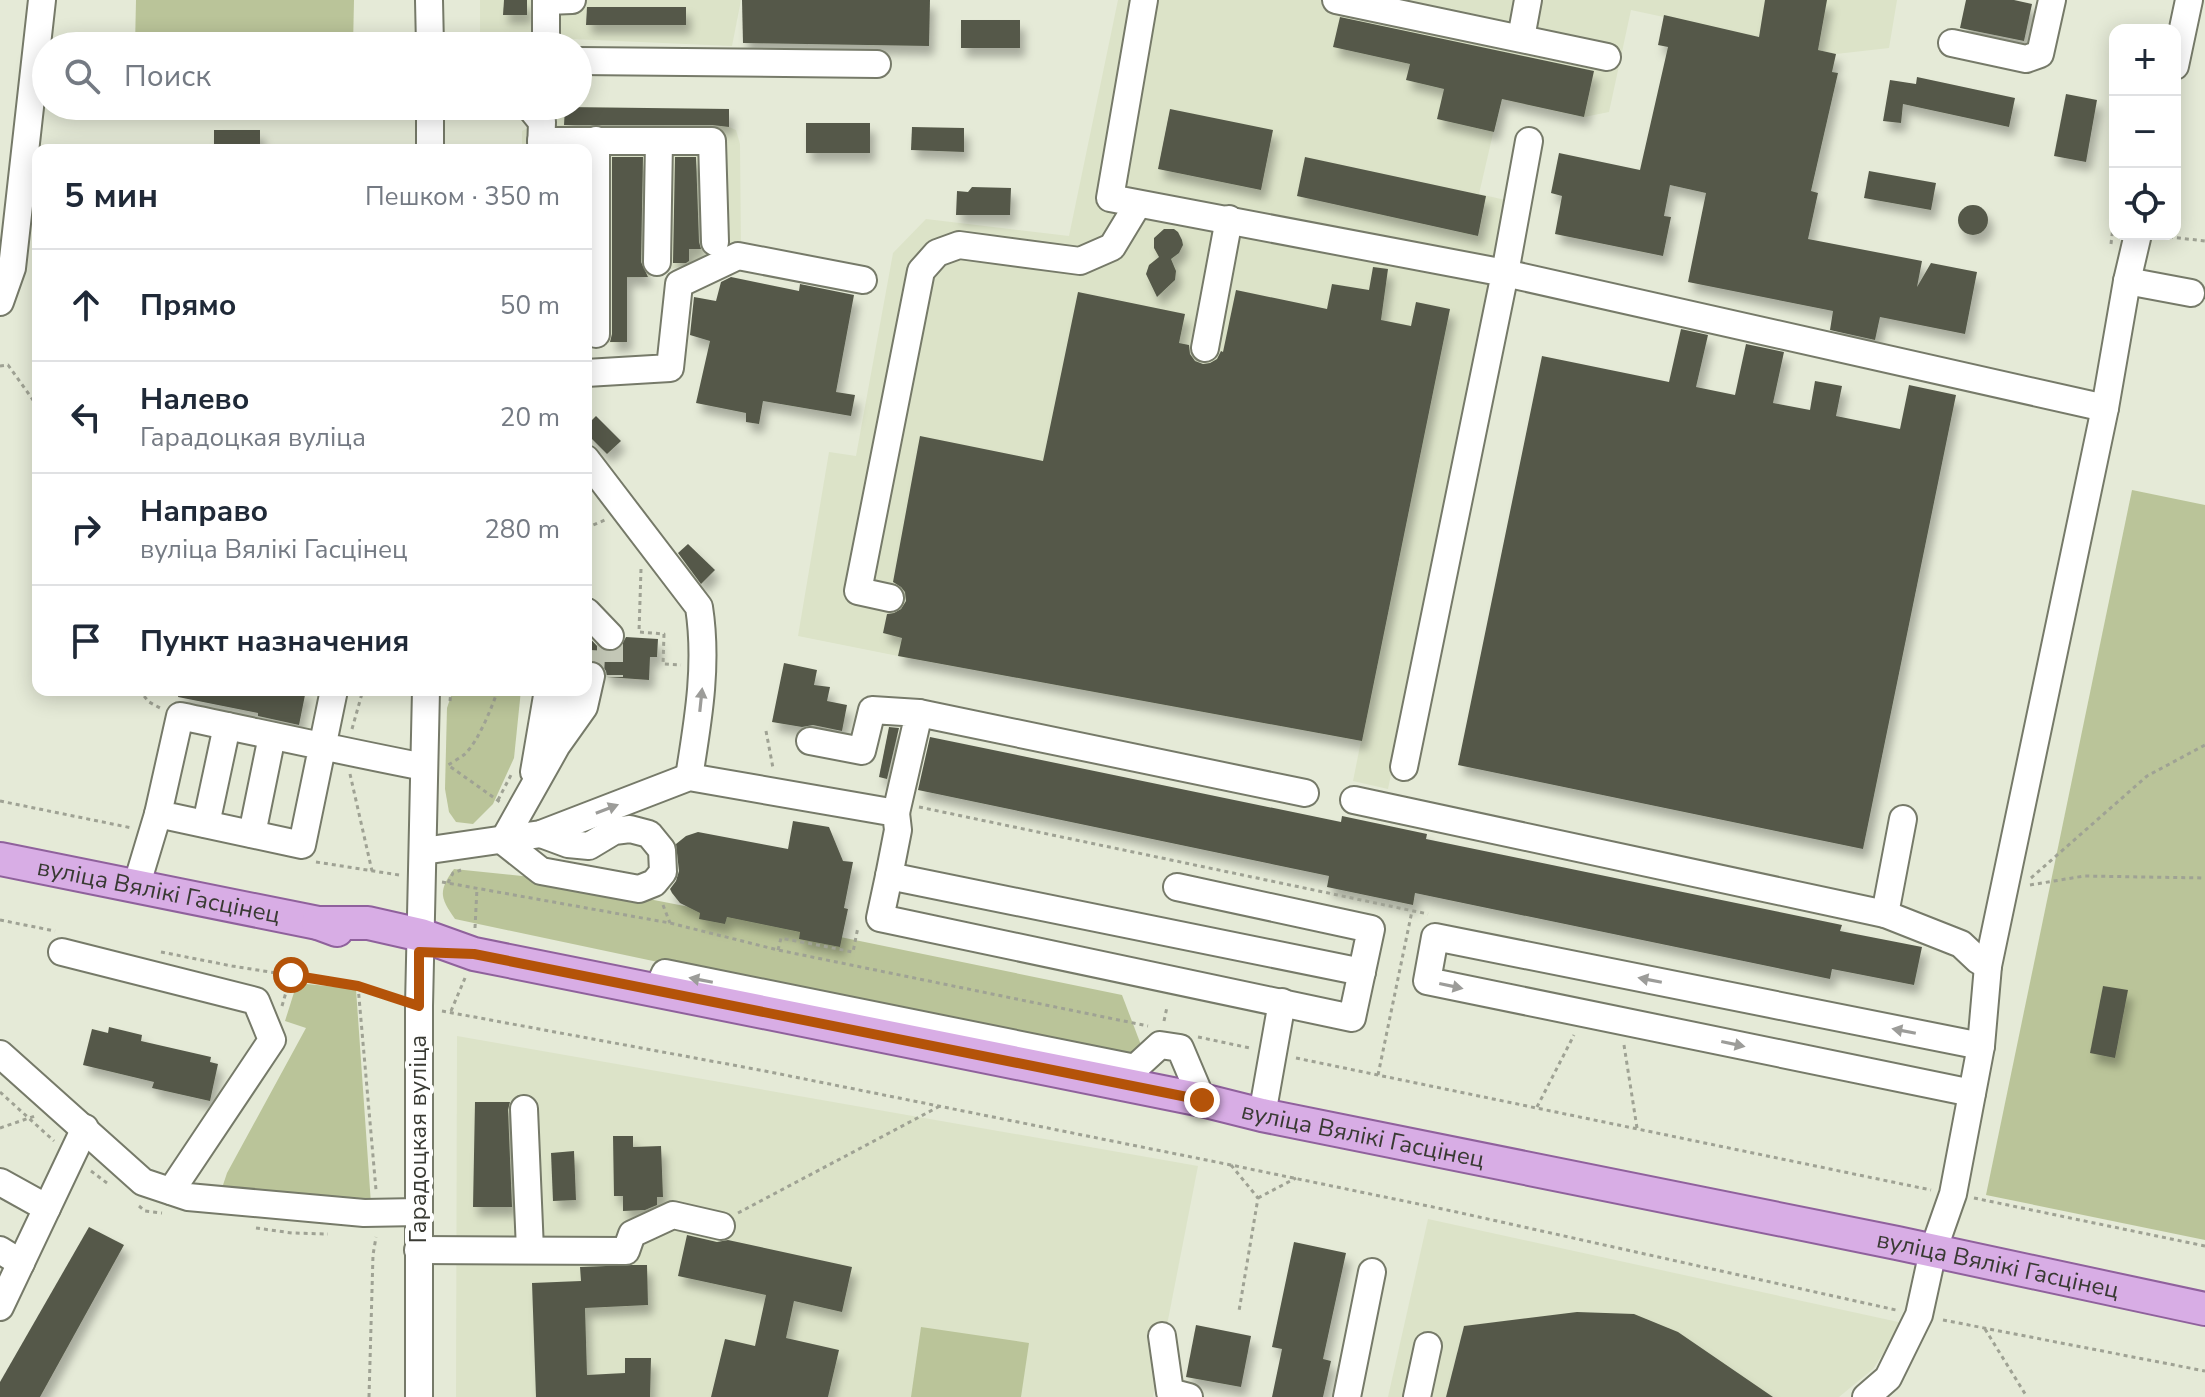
<!DOCTYPE html>
<html lang="ru">
<head>
<meta charset="utf-8">
<style>
	body { margin:0; font-family:"Nunito Sans",sans-serif; background:#f6f6f7; color:#1f2937 }
	.controls { position:absolute; right:24px; top:24px; display:grid; overflow:hidden; border-radius:16px; box-shadow:0 4px 20px #0003 }
	.controls button { width:72px; height:72px; display:grid; place-items:center; padding:0; border:0; border-bottom:2px solid #e0e1e3; background:#fff; color:#1f2937; font:40px sans-serif }
	.stop { position:absolute; width:24px; height:24px; margin:-18px; border:6px solid #b45309; border-radius:50%; background:#fff }
	.stop.end { background:#b45309; border-color:#fff; box-shadow:0 2px 8px #0008 }
	.list { margin:0; padding:0; list-style:none }
	h2 { display:flex; justify-content:space-between; align-items:center; height:104px; margin:0; padding:0 32px; font-size:34px }
	h2 small { font-size:26px; font-weight:400; color:#747a83 }
	.list li { display:grid; grid-template-columns:52px 1fr auto; gap:24px; align-items:center; box-sizing:border-box; height:112px; padding:0 32px; border-top:2px solid #e0e1e3 }
	.list b { display:block; font-size:30px; white-space:nowrap }
	.list p { margin:0; font-size:26px; white-space:nowrap; color:#747a83 }
	.list em { font-size:26px; font-style:normal; color:#747a83 }
	.icon { flex:none; width:44px; height:44px; fill:none; stroke:currentColor; stroke-width:2; stroke-linecap:round; stroke-linejoin:round }
	.map { position:relative; flex:none; width:2205px; height:1397px; overflow:hidden }
	.search { position:absolute; background:#fff; box-shadow:0 4px 20px #0003; left:32px; top:32px; width:560px; height:88px; display:flex; align-items:center; gap:20px; box-sizing:border-box; padding:0 28px; border-radius:44px; color:#747a83; font-size:30px }
	.panel { position:absolute; background:#fff; box-shadow:0 4px 20px #0003; left:32px; top:144px; width:560px; height:552px; border-radius:16px }
	.map>svg:first-child { display:block }
	.built { fill:#dce3c8 }
	.green { fill:#bac499 }
	.building { fill:#555949; filter:url(#shadow) }
	.lines { fill:none; stroke-linecap:round; stroke-linejoin:round }
	.minor-tunnel { stroke:#c3c7b6; stroke-width:26; stroke-dasharray:26 13; stroke-linecap:butt }
	.minor-casing { stroke:#767a69; stroke-width:30 }
	.major-casing { stroke:#8f619c; stroke-width:36 }
	.path { stroke:#9fa294; stroke-width:3; stroke-dasharray:4 4; stroke-linecap:butt }
	.minor { stroke:#fff; stroke-width:26 }
	.major { stroke:#d8ade5; stroke-width:32 }
	.oneway { fill:#9c9c99 }
	.route { stroke:#b45309; stroke-width:10 }
	.labels { text-anchor:middle; dominant-baseline:central; stroke-width:8; stroke-linejoin:round; paint-order:stroke }
	.street-label { font-size:24px; fill:#393a33; stroke:#fff }
</style>
</head>
<body>
<div class="map">
<svg width="2205" height="1397" viewBox="0 0 2205 1397">
	<defs>
		<filter id="shadow"><feDropShadow dx="5" dy="9" stdDeviation="4" flood-color="#0004"/></filter>
	</defs>
	<rect width="100%" height="100%" fill="#e5ead7"/>
	<g class="built">
		<polygon points="480,0 741,0 732,46 480,35"/>
		<polygon points="1118,0 1897,0 1889,48 1836,54 1631,10 1609,112 1584,117 1501,99 1479,194 1510,201 1388,789 1353,781 1361,741 898,656 798,636 829,452 856,456 893,253 926,219 1069,236"/>
		<polygon points="565,107 729,109 729,127 736,130 740,144 741,246 648,277 627,278 627,342 586,344 586,150 522,150 522,131 564,111"/>
		<polygon points="457,1036 1198,1166 1153,1397 456,1397"/>
		<polygon points="1428,1219 1903,1323 1873,1369 1839,1397 1388,1397"/>
	</g>
	<g class="green">
		<polygon points="136,0 354,0 353,46 135,46"/>
		<polygon points="133,106 350,106 350,110 133,108"/>
		<polygon points="2132,490 2205,505 2205,1240 1986,1195"/>
		<polygon points="453,690 521,690 514,758 493,804 473,824 456,822 449,812 445,789 447,708"/>
		<path d="M454,869L541,878L772,923L1122,995L1149,1066L455,919C440,898 438,891 454,869Z"/>
		<polygon points="297,983 356,989 371,1204 220,1194 227,1173 306,1028 285,1021"/>
		<polygon points="921,1327 1029,1343 1021,1397 911,1397"/>
	</g>
	<g class="building">
		<polygon points="504,0 527,0 527,15 503,15"/>
		<polygon points="742,0 930,0 929,46 743,43"/>
		<polygon points="1765,0 1827,0 1818,50 1836,54 1832,72 1838,73 1811,191 1818,193 1808,239 1922,261 1917,287 1931,263 1977,272 1965,334 1880,317 1875,340 1830,330 1833,311 1688,282 1706,193 1670,185 1664,216 1671,217 1663,256 1555,234 1562,196 1551,193 1559,153 1640,170 1668,47 1658,45 1664,15 1759,37"/>
		<polygon points="1966,0 2014,0 2032,4 2024,41 1960,28"/>
		<polygon points="587,7 686,7 686,25 586,25"/>
		<polygon points="1340,17 1594,71 1584,117 1502,99 1494,132 1437,119 1444,89 1406,80 1410,64 1333,47"/>
		<rect x="961" y="20" width="59" height="28"/>
		<polygon points="1917,77 2015,98 2009,127 1903,104 1901,123 1883,121 1890,80 1916,84"/>
		<polygon points="2066,94 2097,100 2086,162 2054,156"/>
		<polygon points="565,107 729,109 729,127 712,125 564,125"/>
		<polygon points="1170,109 1273,130 1261,190 1158,169"/>
		<rect x="806" y="123" width="64" height="30"/>
		<polygon points="912,127 964,128 964,152 911,150"/>
		<rect x="214" y="130" width="46" height="20"/>
		<polygon points="612,157 643,157 641,262 648,277 627,277 627,342 610,342 612,334"/>
		<polygon points="675,157 696,157 699,242 701,249 689,249 689,261 686,263 673,263"/>
		<polygon points="1305,157 1486,196 1478,236 1297,196"/>
		<polygon points="1869,171 1936,183 1931,210 1864,198"/>
		<polygon points="972,187 1011,188 1010,215 956,215 957,191 968,192"/>
		<circle cx="1973" cy="220" r="15"/>
		<polygon points="1164,229 1174,229 1178,232 1182,240 1183,245 1179,253 1171,259 1176,271 1175,280 1157,297 1146,274 1149,265 1159,257 1154,248 1154,238"/>
		<polygon points="1373,267 1388,269 1381,320 1411,326 1416,302 1450,309 1362,741 898,656 902,638 883,633 887,614 894,613 901,609 906,601 905,592 901,587 893,582 920,436 1043,461 1078,292 1185,314 1179,343 1189,345 1190,354 1195,361 1203,364 1210,363 1217,359 1221,351 1223,352 1236,290 1327,309 1332,284 1369,290"/>
		<polygon points="731,277 799,291 800,284 854,295 836,392 855,395 851,416 763,401 759,424 746,422 746,413 696,403 710,341 690,335 694,297 716,301 721,282"/>
		<polygon points="1681,329 1708,335 1696,387 1735,395 1746,344 1784,352 1773,403 1810,410 1815,381 1842,386 1836,416 1900,429 1909,385 1956,395 1863,849 1458,765 1542,356 1669,382"/>
		<polygon points="596,416 621,441 607,454 586,433 586,426"/>
		<polygon points="688,544 715,570 701,584 678,553"/>
		<polygon points="586,634 598,647 606,651 615,651 620,648 626,637 658,639 657,657 650,657 649,680 607,677 606,671 601,664 594,660 586,661"/>
		<polygon points="784,663 817,670 814,685 830,687 827,701 847,705 842,731 813,725 802,727 772,722"/>
		<polygon points="179,690 306,690 299,725 258,716 258,713 178,697"/>
		<polygon points="889,727 899,728 887,779 879,777"/>
		<polygon points="930,737 1341,822 1342,816 1427,834 1426,839 1842,925 1840,931 1922,947 1914,985 1832,969 1830,979 1415,893 1413,905 1327,887 1329,876 918,790"/>
		<polygon points="793,821 829,827 843,861 853,862 844,908 848,909 840,947 799,939 800,932 727,917 725,924 699,919 700,913 680,903 672,893 670,889 676,881 679,871 676,844 686,836 698,832 788,849"/>
		<polygon points="2103,986 2128,990 2115,1058 2090,1053"/>
		<polygon points="109,1027 142,1035 141,1041 211,1057 210,1062 218,1064 210,1101 152,1088 154,1082 83,1065 92,1029 108,1033"/>
		<polygon points="475,1102 510,1102 508,1110 512,1207 473,1207"/>
		<polygon points="613,1136 633,1136 633,1147 661,1146 663,1197 657,1197 657,1205 645,1210 623,1211 623,1196 614,1196"/>
		<polygon points="574,1151 576,1200 553,1201 551,1153"/>
		<polygon points="89,1227 124,1245 40,1397 0,1397 0,1382"/>
		<polygon points="687,1235 717,1242 728,1240 852,1267 842,1312 794,1301 786,1338 839,1350 828,1397 711,1397 725,1339 755,1346 766,1295 678,1276"/>
		<polygon points="1294,1242 1346,1253 1323,1359 1331,1361 1323,1397 1272,1397 1282,1349 1272,1347"/>
		<polygon points="632,1265 647,1265 648,1305 585,1308 587,1375 625,1373 625,1358 651,1358 650,1397 536,1397 532,1283 581,1281 580,1267"/>
		<polygon points="1577,1312 1634,1314 1678,1332 1773,1397 1446,1397 1464,1326"/>
		<polygon points="1196,1325 1251,1336 1241,1387 1186,1377"/>
	</g>
	<g class="lines">
		<g class="minor-tunnel">
			<polyline points="610,636 610,677"/>
			<polyline points="591,676 593,634"/>
		</g>
		<defs>
			<g id="minor">
				<polyline points="429,0 430,46"/>
				<polyline points="1144,0 1110,198 1505,273 1404,767"/>
				<polyline points="1336,0 1607,57"/>
				<polyline points="547,1 572,0"/>
				<polyline points="1521,38 1528,0"/>
				<polyline points="1952,43 2026,59 2040,54 2052,0"/>
				<polyline points="546,46 546,0"/>
				<polyline points="578,61 877,64"/>
				<polyline points="2175,66 2189,0"/>
				<polyline points="430,106 430,150"/>
				<polyline points="529,106 542,122 541,150"/>
				<polyline points="596,140 596,334"/>
				<polyline points="541,141 712,141 715,242"/>
				<polyline points="1529,141 1505,273 2105,408"/>
				<polyline points="657,262 659,141"/>
				<polyline points="2127,281 2191,293"/>
				<polyline points="0,302 12,268 42,0"/>
				<polyline points="1205,348 1229,219"/>
				<polyline points="586,373 670,368 679,284 738,256 863,280"/>
				<path d="M586,459L699,607C708,665 698,721 689,777"/>
				<polyline points="890,598 858,591 921,271 937,253 959,245 1080,261 1112,247 1138,204"/>
				<polyline points="587,612 610,636"/>
				<path d="M334,690L302,845L158,814L180,716C261,733 342,751 424,767"/>
				<polyline points="919,713 1305,793"/>
				<polyline points="558,737 567,690"/>
				<polyline points="810,741 862,751 872,710 919,713 896,813"/>
				<polyline points="534,772 548,690"/>
				<polyline points="1354,800 1885,914"/>
				<polyline points="1903,819 1885,914 1961,944 1978,960 1988,966"/>
				<polyline points="206,824 227,726"/>
				<polyline points="252,834 272,736"/>
				<polyline points="541,834 568,844 589,846 614,831 630,829 649,834 662,850 663,872 654,883 639,889 541,871 503,841 557,745 584,707 591,676"/>
				<polyline points="423,851 541,834 689,777 896,813 898,830 889,876 1362,972"/>
				<polyline points="889,876 880,918 1352,1018 1371,929 1177,887"/>
				<polyline points="136,887 158,814"/>
				<polyline points="62,952 256,1001 272,1040 171,1191"/>
				<polyline points="657,991 665,973 1135,1068 1160,1045 1180,1048 1202,1100"/>
				<polyline points="0,1054 143,1182 188,1197 364,1213 419,1212"/>
				<polyline points="1972,1093 1427,981 1435,937 1981,1046"/>
				<polyline points="524,1109 530,1250"/>
				<polyline points="1262,1115 1282,1002"/>
				<polyline points="0,1182 47,1208"/>
				<polyline points="0,1250 21,1263"/>
				<polyline points="418,1250 626,1251 632,1234 673,1215 721,1226"/>
				<polyline points="0,1307 85,1128"/>
				<polyline points="1162,1336 1170,1392 1189,1397"/>
				<polyline points="419,1397 419,1006 426,690"/>
				<polyline points="1347,1397 1372,1272"/>
				<polyline points="1417,1397 1428,1346"/>
				<polyline points="1866,1397 1888,1378 1919,1315 1933,1251 1953,1194 1981,1046 1988,966 2105,408 2127,281 2138,234"/>
			</g>
			<g id="major">
				<path id="s1" d="M0,859L318,923L337,930"/>
				<path id="s2" d="M318,923H368L421,935L474,954L1202,1100L1262,1115L1897,1243L2205,1309"/>
			</g>
		</defs>
		<use href="#minor" class="minor-casing"/>
		<use href="#major" class="major-casing"/>
		<g class="path">
			<polyline points="2161,236 2205,241"/>
			<polyline points="2111,244 2113,227 2115,227"/>
			<polyline points="0,366 8,365 38,407"/>
			<polyline points="586,528 605,520"/>
			<polyline points="641,569 639,632 664,634 663,664 681,665"/>
			<polyline points="139,690 149,702 160,708"/>
			<path d="M498,690C491,709 479,740 465,754C460,758 453,762 448,765L500,802"/>
			<polyline points="450,701 451,690"/>
			<polyline points="352,729 363,690"/>
			<polyline points="766,731 773,768"/>
			<polyline points="350,774 372,871"/>
			<polyline points="498,800 511,775"/>
			<polyline points="0,801 132,828"/>
			<polyline points="919,807 1428,914"/>
			<polyline points="316,862 399,875"/>
			<polyline points="2031,878 2147,776 2205,745"/>
			<polyline points="442,882 670,923 778,950 1148,1026"/>
			<polyline points="448,883 453,873 461,870"/>
			<polyline points="2030,885 2084,876 2205,878"/>
			<polyline points="663,905 670,923"/>
			<polyline points="0,920 55,931"/>
			<polyline points="475,928 477,888"/>
			<polyline points="778,950 781,938 853,952 858,927"/>
			<polyline points="161,952 232,966 358,986 396,998"/>
			<polyline points="358,986 376,1190"/>
			<polyline points="282,1006 291,975"/>
			<polyline points="442,1011 765,1071 1231,1165 1452,1211 1896,1310"/>
			<polyline points="451,1011 465,978"/>
			<polyline points="1164,1021 1167,1007"/>
			<polyline points="1198,1037 1250,1048"/>
			<polyline points="1624,1045 1637,1128"/>
			<polyline points="1296,1058 1931,1190"/>
			<polyline points="1378,1075 1412,911"/>
			<polyline points="0,1092 54,1141"/>
			<polyline points="1537,1107 1574,1035"/>
			<polyline points="0,1128 35,1116"/>
			<polyline points="1231,1165 1258,1198 1239,1311"/>
			<polyline points="91,1171 107,1183"/>
			<polyline points="1258,1198 1296,1178"/>
			<polyline points="1974,1198 2205,1246"/>
			<polyline points="139,1206 145,1211 162,1213"/>
			<polyline points="738,1213 940,1106"/>
			<polyline points="256,1228 292,1233 328,1234"/>
			<polyline points="1943,1320 2205,1371"/>
			<polyline points="1985,1329 2027,1397"/>
			<polyline points="369,1397 373,1255 376,1237"/>
		</g>
		<use href="#minor" class="minor"/>
		<use href="#major" class="major"/>
	</g>
	<defs><path id="oneway-solid" d="M-6-.8H1V-3.2L6.5 0L1 3.2V.8H-6Z" transform="scale(2)"/></defs>
	<g class="oneway">
		<use href="#oneway-solid" transform="translate(701 700) rotate(-84)"/>
		<use href="#oneway-solid" transform="translate(607 809) rotate(-21)"/>
		<use href="#oneway-solid" transform="translate(701 980) rotate(-169)"/>
		<use href="#oneway-solid" transform="translate(1650 980) rotate(-169)"/>
		<use href="#oneway-solid" transform="translate(1451 986) rotate(12)"/>
		<use href="#oneway-solid" transform="translate(1904 1031) rotate(-169)"/>
		<use href="#oneway-solid" transform="translate(1733 1044) rotate(12)"/>
	</g>
	<g class="lines">
		<polyline class="route" points="291,975 358,986 419,1006 419,952 474,954 1202,1100"/>
	</g>
	<g class="labels">
		<g class="street-label">
			<text stroke="none"><textPath href="#s1" startOffset="162">вуліца Вялікі Гасцінец</textPath></text>
			<text stroke="none"><textPath href="#s2" startOffset="1068">вуліца Вялікі Гасцінец</textPath></text>
			<text transform="translate(418 1139) rotate(-90)">Гарадоцкая вуліца</text>
			<text stroke="none"><textPath href="#s2" startOffset="1716">вуліца Вялікі Гасцінец</textPath></text>
		</g>
	</g>
</svg>
<div class="controls">
<button>+</button>
<button>−</button>
<button><svg class="icon" aria-label="locate" viewBox="0 0 24 24"><circle cx="12" cy="12" r="6"/><path d="M12 2v4M12 18v4M2 12h4M18 12h4"/></svg></button>
</div>
<div class="stop" style="left:291px;top:975px"></div>
<div class="stop end" style="left:1202px;top:1100px"></div>
<div class="search"><svg class="icon" aria-label="search" viewBox="0 0 24 24"><circle cx="10" cy="10" r="6"/><path d="M15 15l6 6"/></svg>Поиск</div>
<section class="panel">
<h2>5 мин<small>Пешком · 350 m</small></h2>
<ul class="list">
<li><svg class="icon" aria-label="ahead" viewBox="0 0 24 24"><path d="M12 20V5M6 11l6-6 6 6"/></svg><div><b>Прямо</b></div><em>50 m</em></li>
<li><svg class="icon" aria-label="left" viewBox="0 0 24 24"><path d="M17 20v-9H6M10 6l-5 5 5 5"/></svg><div><b>Налево</b><p>Гарадоцкая вуліца</p></div><em>20 m</em></li>
<li><svg class="icon" aria-label="right" viewBox="0 0 24 24"><path d="M7 20v-9h11M14 6l5 5-5 5"/></svg><div><b>Направо</b><p>вуліца Вялікі Гасцінец</p></div><em>280 m</em></li>
<li><svg class="icon" aria-label="arrive" viewBox="0 0 24 24"><path d="M6 21V4h12l-3 4 3 4H6"/></svg><div><b>Пункт назначения</b></div></li>
</ul>
</section>
</div>
</body>
</html>
